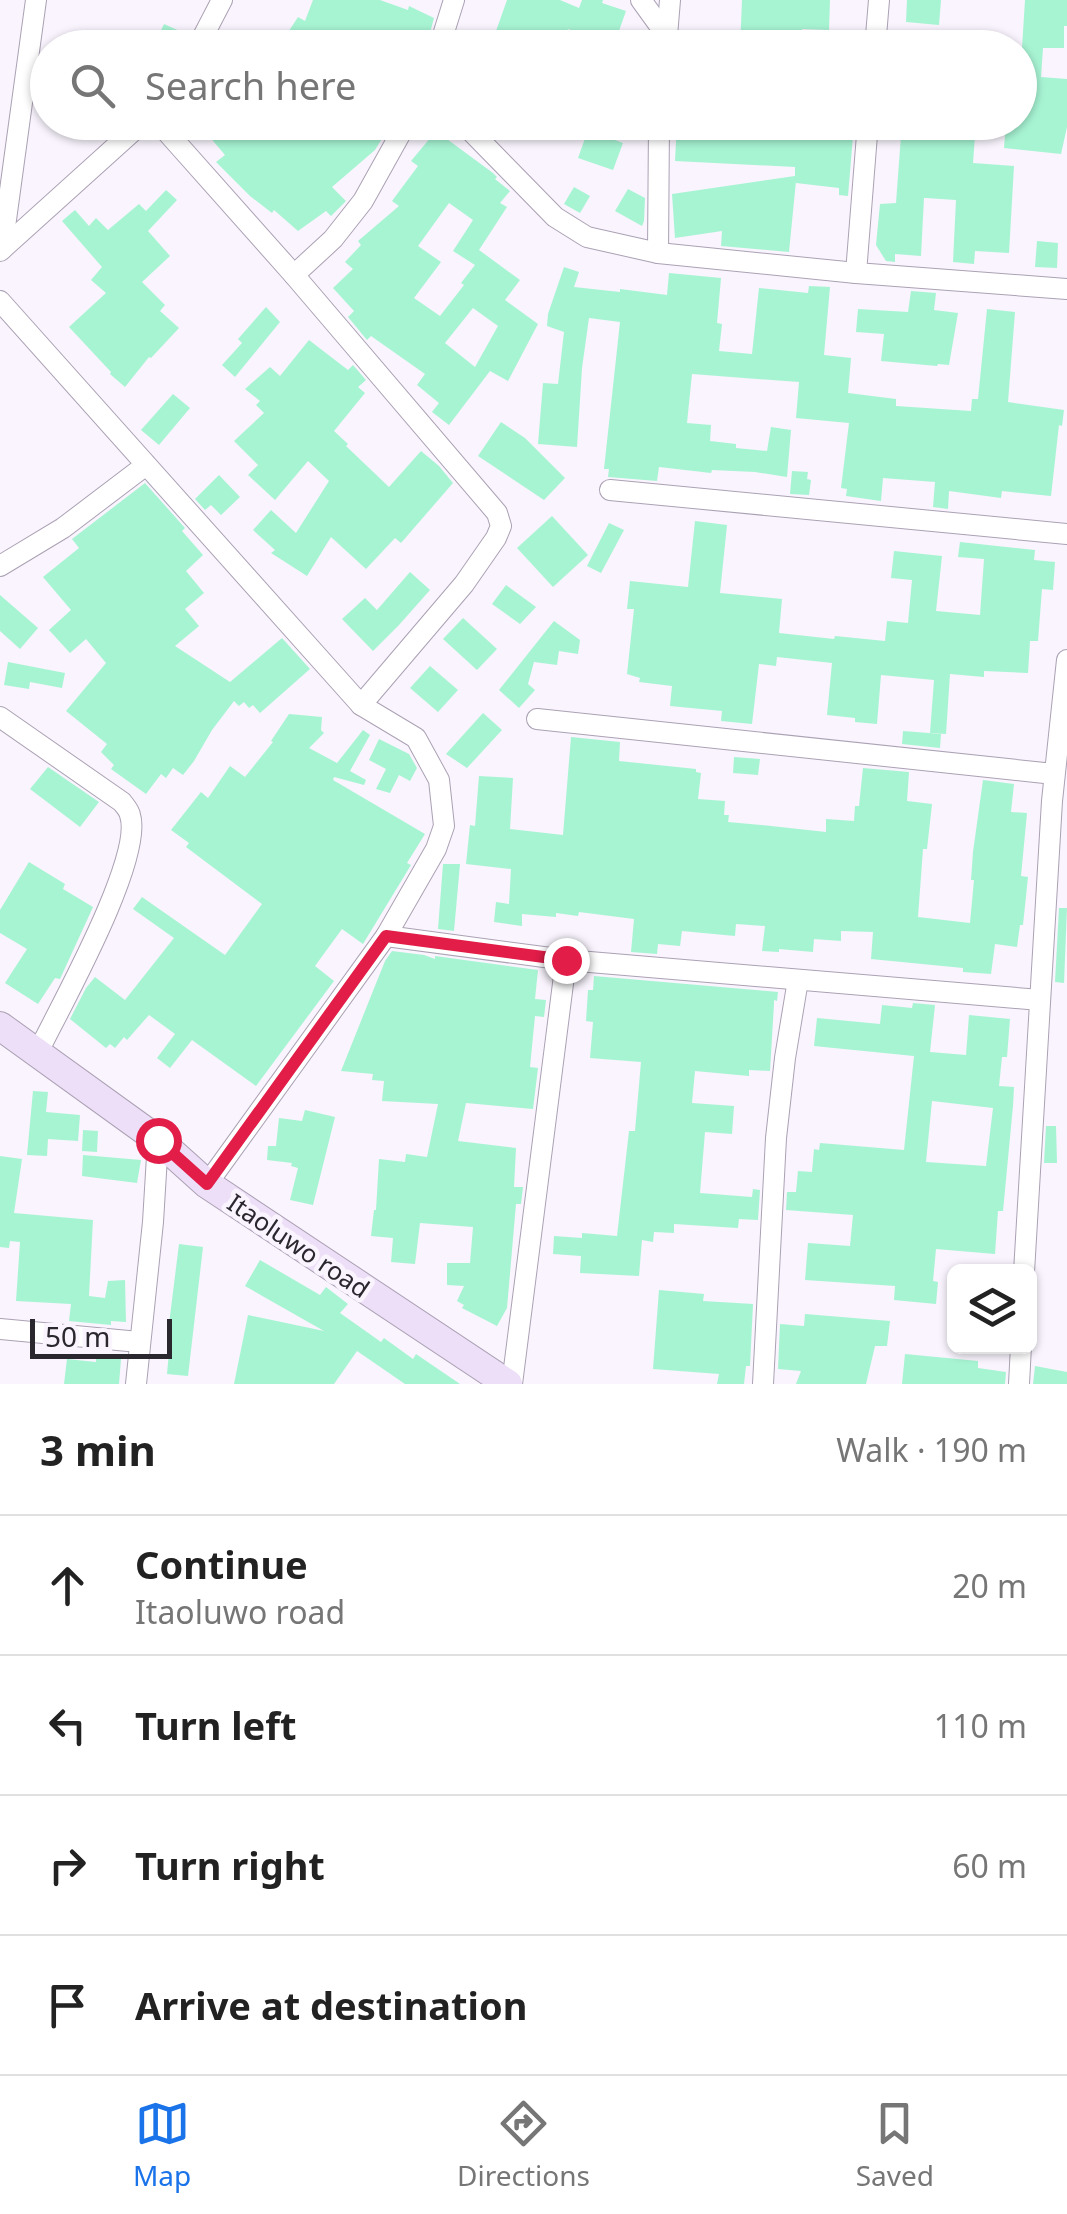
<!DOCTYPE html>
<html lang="en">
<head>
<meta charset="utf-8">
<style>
	body { margin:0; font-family:"Noto Sans",sans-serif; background:#f6f6f6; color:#222 }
	.controls { position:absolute; right:30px; bottom:30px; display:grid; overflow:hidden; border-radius:15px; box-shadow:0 2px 8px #0004 }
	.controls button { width:90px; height:90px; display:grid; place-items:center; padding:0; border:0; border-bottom:2px solid #e0e0e0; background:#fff; color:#222; font:50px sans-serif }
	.scale { position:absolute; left:30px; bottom:25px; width:142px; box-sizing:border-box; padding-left:10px; border:5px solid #2b272f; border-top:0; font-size:28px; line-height:35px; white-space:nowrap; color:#2b272f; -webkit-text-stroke:8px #f9f4fd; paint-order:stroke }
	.stop { position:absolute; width:30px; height:30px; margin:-22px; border:8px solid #e11d48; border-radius:50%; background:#fff }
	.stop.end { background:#e11d48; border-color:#fff; box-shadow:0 2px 10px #0008 }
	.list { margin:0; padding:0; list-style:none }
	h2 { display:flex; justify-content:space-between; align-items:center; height:130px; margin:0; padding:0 40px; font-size:42px }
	h2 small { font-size:32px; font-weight:400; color:#767676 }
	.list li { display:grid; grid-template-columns:65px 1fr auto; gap:30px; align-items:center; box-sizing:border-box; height:140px; padding:0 40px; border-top:2px solid #e0e0e0 }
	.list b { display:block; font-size:38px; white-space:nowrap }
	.list p { margin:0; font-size:32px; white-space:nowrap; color:#767676 }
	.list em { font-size:32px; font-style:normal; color:#767676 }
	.icon { flex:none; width:55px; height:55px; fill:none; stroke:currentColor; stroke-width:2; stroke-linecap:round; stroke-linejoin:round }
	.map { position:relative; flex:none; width:1067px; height:1384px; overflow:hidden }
	.search { position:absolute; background:#fff; box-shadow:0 2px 8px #0004; left:30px; right:30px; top:30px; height:110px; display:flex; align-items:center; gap:25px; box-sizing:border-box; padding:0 35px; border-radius:55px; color:#767676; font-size:38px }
	.sheet { height:690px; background:#fff }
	nav { display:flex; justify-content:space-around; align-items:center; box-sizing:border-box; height:140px; border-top:2px solid #e0e0e0; background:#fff; font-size:28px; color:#767676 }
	nav a { display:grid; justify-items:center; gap:5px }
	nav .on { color:#1a73e8 }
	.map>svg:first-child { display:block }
	.building { fill:#a7f4d3; fill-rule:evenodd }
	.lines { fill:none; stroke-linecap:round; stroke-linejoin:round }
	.street-casing { stroke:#aba1b4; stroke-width:22 }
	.secondary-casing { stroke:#aba1b4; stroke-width:30 }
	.street { stroke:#fff; stroke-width:20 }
	.secondary { stroke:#eedff8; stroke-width:28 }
	.route { stroke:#e11d48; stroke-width:12 }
	.labels { text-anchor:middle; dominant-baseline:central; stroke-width:9; stroke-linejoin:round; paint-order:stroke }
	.street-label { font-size:25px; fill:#2b272f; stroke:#f9f4fd }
</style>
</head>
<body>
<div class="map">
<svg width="1067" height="1384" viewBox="0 0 1067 1384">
	<rect width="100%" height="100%" fill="#f9f4fd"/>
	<g class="building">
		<polygon points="313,0 380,0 408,10 409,6 434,18 426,48 278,48 298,17 305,21"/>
		<polygon points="507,0 560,0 579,8 582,0 603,0 602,3 626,11 614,45 568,29 564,39 558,37 555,43 530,33 525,48 490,48"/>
		<polygon points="742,0 830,0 829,30 802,29 801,48 740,48"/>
		<polygon points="907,0 941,0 939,25 906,22"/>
		<polygon points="1025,0 1067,0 1067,26 1064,26 1064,48 1043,48 1041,77 1067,79 1067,127 1061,154 1004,148 1006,122 1020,122 1020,48 1022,48"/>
		<polygon points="164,24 184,33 178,48 153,48"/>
		<polygon points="197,122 374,122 386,132 375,150 332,187 346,201 331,216 326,211 298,231 274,210 272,213 250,196 216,162 225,155"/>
		<polygon points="539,122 586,122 579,139"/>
		<polygon points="677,122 854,124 848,196 839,195 839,188 796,183 796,181 789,252 721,246 722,231 675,238 672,194 795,176 795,167 675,161"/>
		<polygon points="902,122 976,122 973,163 1014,166 1009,253 975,251 974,264 953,262 956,200 926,198 924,198 921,256 895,254 895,262 886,261 876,245 880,204 896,203"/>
		<polygon points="588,130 623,143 613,170 578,158"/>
		<path d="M436,131L493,173L497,177L495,179L510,191L500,203L507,207L479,250L520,280L505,300L538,324L508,381L490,371L449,425L432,412L439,403L417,385L425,374L371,336L367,340L348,317L354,311L333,288L353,269L345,262L361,245L358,241L399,206L392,201L418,166L411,161ZM449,203L473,220L453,251L475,265L461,283L464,285L440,316L414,298L441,262L418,246ZM473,308L498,326L475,367L445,343Z"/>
		<polygon points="574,187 590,196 580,213 564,204"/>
		<polygon points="628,189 645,198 644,221 642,226 615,211"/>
		<polygon points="166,190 177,200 148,231 170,256 142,282 165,305 160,311 179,328 151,358 149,357 125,387 110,374 111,372 69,327 106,293 91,280 102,267 62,221 75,210 89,226 96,218 108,230 139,204 146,211"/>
		<polygon points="1037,241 1058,243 1057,268 1035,267"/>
		<polygon points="564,267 579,272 574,287 620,292 620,289 667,295 669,273 721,278 717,323 722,324 719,351 752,354 759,288 808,293 809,286 830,287 824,355 851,358 848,393 896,399 896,406 971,411 972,399 978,399 987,309 1015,312 1008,402 1064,410 1062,426 1059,425 1051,496 1002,491 1001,498 949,491 948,509 933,507 935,482 883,478 881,501 846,496 847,489 841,488 849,423 796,418 799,382 692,374 687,423 711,425 710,441 736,444 736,448 767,451 771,427 791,430 787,477 755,472 712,470 711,473 659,467 657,481 608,477 609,469 604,469 620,322 589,318 582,368 577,447 538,444 543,383 558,384 564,332 547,326 548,314"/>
		<polygon points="911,291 936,293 934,310 958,313 949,365 938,364 937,366 881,361 884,334 856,332 858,309 908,312"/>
		<polygon points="266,307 280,322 235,377 222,365 242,343 238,339"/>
		<polygon points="309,340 348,370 353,365 366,380 358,387 365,393 334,431 348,444 346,446 389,487 421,451 439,466 453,483 401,543 395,538 366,569 331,537 307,576 271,553 275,550 253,530 271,510 296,533 329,481 308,461 275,500 248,475 258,465 234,441 264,413 256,405 260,401 245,389 270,367 280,376"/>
		<polygon points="173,394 190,408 159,445 141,430"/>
		<polygon points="501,422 525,438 565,478 544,500 478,456"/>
		<polygon points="792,471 808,472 807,479 811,480 809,495 790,494"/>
		<polygon points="219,475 240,497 221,515 211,505 205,510 195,499"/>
		<polygon points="145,483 185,528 182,531 203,555 186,571 204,593 185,609 199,626 175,646 230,682 282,638 310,669 260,713 253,705 249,708 244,702 239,706 234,701 212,730 194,761 183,775 173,768 166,778 161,774 146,794 111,769 114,765 101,752 107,744 66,711 106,663 86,639 70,653 49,630 71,610 43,577 79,548 72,539"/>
		<polygon points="552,516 588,555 553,587 517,548"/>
		<polygon points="695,521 727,525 720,593 782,599 779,633 834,639 835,636 885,641 887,621 908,623 912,580 891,578 894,551 942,556 936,611 980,615 984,559 958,557 960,542 1035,550 1034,560 1055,562 1053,590 1042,589 1038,641 1030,641 1028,673 984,671 984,677 950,674 946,734 930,733 934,680 881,675 877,724 855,722 855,718 827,715 832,663 777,657 776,666 759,664 752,724 721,721 722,711 670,706 672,686 639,682 640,678 627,674 634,609 627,609 630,581 688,587"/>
		<polygon points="609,523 624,530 601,573 587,566"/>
		<polygon points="410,572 430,590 399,625 373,651 342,619 365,598 377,610"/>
		<polygon points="506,585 536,607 520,624 492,604"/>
		<polygon points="0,595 38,628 20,649 0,631"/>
		<polygon points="463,618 497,649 477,670 443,639"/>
		<polygon points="554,621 580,640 578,654 559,651 557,665 534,662 528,684 535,690 519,708 499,690"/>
		<polygon points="8,662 65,673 62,688 30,682 29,689 4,685"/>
		<polygon points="430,666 458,690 438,712 410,688"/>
		<polygon points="483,713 502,730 467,768 446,754"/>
		<polygon points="289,714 322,717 321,730 324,733 309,748 337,763 363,730 370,735 350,771 366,780 364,785 334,777 333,780 425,834 407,863 411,865 363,944 342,929 315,966 334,981 256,1086 192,1040 170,1068 157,1058 175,1034 149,1015 127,1040 124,1037 115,1048 110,1044 106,1048 70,1019 86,988 95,977 125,1000 174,938 133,909 142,897 225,955 262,904 186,847 189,843 171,830 201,792 208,798 230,766 245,777 273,742 271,741"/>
		<polygon points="903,731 941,734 940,748 902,744"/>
		<polygon points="571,737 620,742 619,761 696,769 696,772 701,773 698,799 725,801 724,815 729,815 728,822 761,825 826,832 826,819 854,821 855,806 859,806 863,768 909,772 907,801 932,804 927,849 923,849 918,917 970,923 974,880 971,880 973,852 983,780 1014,784 1011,812 1027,813 1021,876 1028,877 1023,925 1020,925 1017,947 995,944 991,974 963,972 963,968 871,959 873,932 841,931 841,941 814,939 813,952 779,949 779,952 762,951 765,926 736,924 735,936 682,931 680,946 658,944 657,954 631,952 634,919 579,912 578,916 556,913 556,917 522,914 522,926 494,922 496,902 509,904 511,869 466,864 470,825 475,826 479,776 513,778 510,829 563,835"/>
		<polygon points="379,739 409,754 417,768 410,781 399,775 390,793 376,789 386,769 369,760"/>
		<polygon points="734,757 760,759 758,775 733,773"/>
		<polygon points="48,767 99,802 80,827 30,789"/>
		<polygon points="29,862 65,884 63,889 93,907 60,979 55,978 38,1004 5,983 27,949 0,933 0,910"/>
		<polygon points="443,864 460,864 454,931 438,929"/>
		<polygon points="1059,908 1067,908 1064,983 1055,982"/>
		<polygon points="392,951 424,955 435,959 435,956 538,970 535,999 546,1000 544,1017 535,1016 530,1067 538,1068 533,1109 466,1103 458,1141 516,1148 514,1187 523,1187 521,1204 516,1204 507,1308 497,1326 462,1308 464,1305 457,1301 464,1286 447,1285 447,1263 470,1263 473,1227 420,1223 415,1264 391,1262 393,1238 371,1236 374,1210 376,1210 379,1159 405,1162 406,1154 427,1157 438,1104 382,1101 384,1081 372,1080 373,1074 341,1071 385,961"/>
		<polygon points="594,976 778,992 777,1001 774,1000 774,1004 770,1071 749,1070 749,1076 695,1071 692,1103 734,1106 732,1134 705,1132 700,1193 752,1197 753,1189 760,1190 758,1220 739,1219 738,1228 674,1224 674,1233 654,1232 653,1242 642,1240 639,1276 580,1273 581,1256 553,1254 554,1236 582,1238 582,1233 617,1236 629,1131 635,1131 641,1062 590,1058 593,1022 586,1021 588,990 593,990"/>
		<path d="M913,1003L935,1005L930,1052L966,1055L969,1015L1010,1019L1007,1057H1002L999,1086L1014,1087L1013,1106L1003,1211H998L995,1254L936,1249L933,1281L938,1282L936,1304L894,1300L895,1286L805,1280L808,1243L850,1246L853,1215L786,1210L787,1192H796L798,1171L812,1172L814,1149L819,1150L820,1143L904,1150L914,1056L814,1046L817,1018L880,1024L882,1005L912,1008ZM932,1101L993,1108L986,1166L926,1162Z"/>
		<polygon points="33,1091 48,1092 46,1112 80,1115 78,1141 48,1139 47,1156 27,1155"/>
		<polygon points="305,1110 335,1117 313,1205 290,1200 298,1168 291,1166 292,1163 267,1160 268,1146 276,1146 279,1118 302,1121"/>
		<polygon points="1046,1126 1056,1126 1057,1163 1044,1163"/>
		<polygon points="83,1130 98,1131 97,1152 82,1151"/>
		<polygon points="83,1155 141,1160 137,1183 82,1176"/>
		<polygon points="0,1156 22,1159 14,1213 93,1220 89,1296 105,1298 108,1281 125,1280 126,1322 111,1321 111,1325 69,1321 71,1304 16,1301 20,1242 10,1241 9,1248 0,1247"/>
		<polygon points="179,1244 203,1247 188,1376 167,1374 170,1341 167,1340"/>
		<polygon points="260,1260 320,1295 326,1287 348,1304 340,1313 381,1342 384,1338 413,1359 416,1354 460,1384 405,1384 357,1351 334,1384 234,1384 248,1315 324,1331 245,1286"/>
		<polygon points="659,1290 704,1294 703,1301 753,1304 750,1366 746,1366 744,1384 717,1384 719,1374 653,1369"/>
		<polygon points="805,1314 890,1321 887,1346 875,1346 866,1384 796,1384 801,1371 778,1369 780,1324 804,1326"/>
		<polygon points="905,1354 978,1361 978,1368 1006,1372 1005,1384 902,1384"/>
		<polygon points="96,1357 121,1359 119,1384 64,1384 67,1359 96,1362"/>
		<polygon points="1035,1366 1067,1372 1067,1384 1033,1384"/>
	</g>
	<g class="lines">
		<defs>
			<g id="street">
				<polyline points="641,0 667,36"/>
				<polyline points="197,48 222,0"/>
				<polyline points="439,48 454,0"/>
				<polyline points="666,48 670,0"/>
				<polyline points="875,48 879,0"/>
				<polyline points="158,122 294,275 497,513 501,526 496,538 464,584 361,705"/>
				<polyline points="462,122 555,217 587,237 658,253 856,273 1067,289"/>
				<polyline points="2,249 36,0"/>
				<polyline points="0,251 143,122"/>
				<polyline points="658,253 659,122"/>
				<polyline points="856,273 868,122"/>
				<polyline points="294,275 333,239 363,201 407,122"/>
				<polyline points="0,301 361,705 416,738 439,780 444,826 436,849 386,936 207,1184"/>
				<polyline points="610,490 1067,534"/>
				<polyline points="0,566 63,528 146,465"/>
				<path d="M0,717L122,802C125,806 129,810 130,815C144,858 60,1007 38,1052"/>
				<polyline points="537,719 1054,774"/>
				<polyline points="386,936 566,960 1040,1000"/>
				<polyline points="1024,1272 1052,801 1067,660"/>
				<polyline points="0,1329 139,1342"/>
				<polyline points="136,1384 153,1222 158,1140"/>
				<polyline points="512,1384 566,960"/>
				<polyline points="763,1384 776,1138 785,1058 798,980"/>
				<polyline points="1019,1384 1021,1346"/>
			</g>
			<polyline id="secondary" points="0,1026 158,1140 207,1184 508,1384"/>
		</defs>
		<use href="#street" class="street-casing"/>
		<use href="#secondary" class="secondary-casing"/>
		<use href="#street" class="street"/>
		<use href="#secondary" class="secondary"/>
	</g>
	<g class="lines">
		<polyline class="route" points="158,1140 207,1184 386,936 566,960"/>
	</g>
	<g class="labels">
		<g class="street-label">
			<text transform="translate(299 1245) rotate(34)">Itaoluwo road</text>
		</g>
	</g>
</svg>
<div class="controls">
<button><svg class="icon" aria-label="layers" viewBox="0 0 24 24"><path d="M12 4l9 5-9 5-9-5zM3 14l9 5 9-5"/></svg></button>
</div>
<div class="scale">50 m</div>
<div class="stop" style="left:158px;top:1140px"></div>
<div class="stop end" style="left:566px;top:960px"></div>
<div class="search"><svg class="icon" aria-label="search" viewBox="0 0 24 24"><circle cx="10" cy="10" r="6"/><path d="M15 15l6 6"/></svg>Search here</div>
</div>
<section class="sheet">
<h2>3 min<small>Walk · 190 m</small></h2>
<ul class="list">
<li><svg class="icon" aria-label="ahead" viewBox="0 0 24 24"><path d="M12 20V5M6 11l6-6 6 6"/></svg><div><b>Continue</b><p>Itaoluwo road</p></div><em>20 m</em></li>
<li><svg class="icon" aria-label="left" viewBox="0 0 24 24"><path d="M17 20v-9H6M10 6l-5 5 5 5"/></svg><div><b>Turn left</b></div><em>110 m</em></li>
<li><svg class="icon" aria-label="right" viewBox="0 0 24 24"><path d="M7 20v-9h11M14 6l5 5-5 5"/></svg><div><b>Turn right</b></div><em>60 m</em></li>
<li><svg class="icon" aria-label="arrive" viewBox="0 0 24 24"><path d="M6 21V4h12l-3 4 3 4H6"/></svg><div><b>Arrive at destination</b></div></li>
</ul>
</section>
<nav>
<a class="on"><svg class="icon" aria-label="map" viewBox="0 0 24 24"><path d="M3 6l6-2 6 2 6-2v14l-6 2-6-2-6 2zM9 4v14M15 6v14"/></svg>Map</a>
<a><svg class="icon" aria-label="directions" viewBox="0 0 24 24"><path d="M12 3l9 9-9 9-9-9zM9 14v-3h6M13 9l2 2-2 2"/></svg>Directions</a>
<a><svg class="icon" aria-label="saved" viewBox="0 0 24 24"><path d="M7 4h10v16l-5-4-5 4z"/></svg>Saved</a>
</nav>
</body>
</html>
